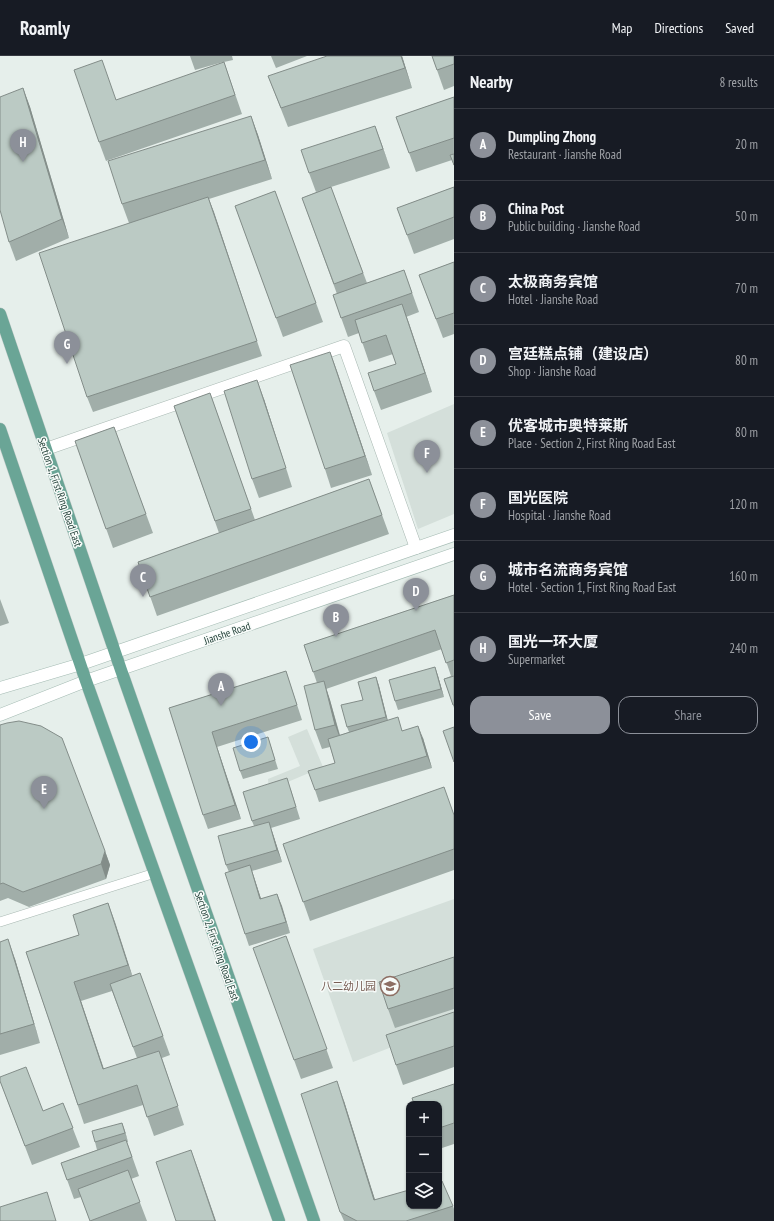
<!DOCTYPE html>
<html lang="en">
<head>
<meta charset="utf-8">
<style>
	body { margin:0; font-family:"PT Sans Narrow","Noto Sans SC",sans-serif; background:#242831; color:#f1f3f6 }
	.controls { position:absolute; right:12px; bottom:12px; display:grid; overflow:hidden; border-radius:8px; box-shadow:0 1px 3px #0004 }
	.controls button { width:36px; height:36px; display:grid; place-items:center; padding:0; border:0; border-bottom:1px solid #363941; background:#171b24; color:#f1f3f6; font:20px sans-serif }
	.you { position:absolute; left:251px; top:686px; width:14px; height:14px; margin:-10px; border:3px solid #fff; border-radius:50%; background:#1a73e8; box-shadow:0 0 0 6px #1a73e833 }
	.badge { display:grid; place-items:center; width:26px; height:26px; border-radius:50%; background:#8c9099; color:#fff; font-size:13px; font-weight:700 }
	.pin { position:absolute; translate:-50% -33px; filter:drop-shadow(0 1px 2px #0008) }
	.pin::after { content:''; position:absolute; top:21px; width:14px; height:12px; background:inherit; clip-path:polygon(0 0,100% 0,50% 100%) }
	.list { margin:0; padding:0; list-style:none }
	h2 { display:flex; justify-content:space-between; align-items:center; height:52px; margin:0; padding:0 16px; font-size:17px }
	h2 small { font-size:13px; font-weight:400; color:#9ea1a6 }
	.list li { display:grid; grid-template-columns:26px 1fr auto; gap:12px; align-items:center; box-sizing:border-box; height:72px; padding:0 16px; border-top:1px solid #363941 }
	.list b { display:block; font-size:15px; white-space:nowrap }
	.list p { margin:0; font-size:13px; white-space:nowrap; color:#9ea1a6 }
	.list em { font-size:13px; font-style:normal; color:#9ea1a6 }
	.actions { display:flex; gap:8px; padding:12px 16px }
	.actions a { flex:1; padding:9px 0; border:1px solid #8c9099; border-radius:12px; text-align:center; font-size:14px; color:#8c9099 }
	.actions .main { background:#8c9099; color:#fff }
	.icon { flex:none; width:22px; height:22px; fill:none; stroke:currentColor; stroke-width:2; stroke-linecap:round; stroke-linejoin:round }
	.map { position:relative; flex:none; width:454px; height:1165px; overflow:hidden }
	header { display:flex; align-items:center; gap:24px; box-sizing:border-box; height:56px; padding:0 20px; background:#171b24; border-bottom:1px solid #363941 }
	header strong { font-size:19px }
	nav { display:flex; gap:22px; margin-inline-start:auto; font-size:14px }
	main { display:flex }
	aside { flex:1; background:#171b24 }
	.map>svg:first-child { display:block }
	.built { fill:#d4dfda }
	.lines { fill:none; stroke-linecap:round; stroke-linejoin:round }
	.lane-casing { stroke:#a8b8b2; stroke-width:10 }
	.street-casing { stroke:#a8b8b2; stroke-width:13 }
	.secondary-casing { stroke:#a4bbb3; stroke-width:13 }
	.primary-casing { stroke:#c2cac8; stroke-width:13 }
	.lane { stroke:#fff; stroke-width:9 }
	.street { stroke:#fff; stroke-width:12 }
	.secondary { stroke:#fff; stroke-width:12 }
	.primary { stroke:#6aa596; stroke-width:12 }
	.wall { fill:#a1aea9; fill-rule:evenodd }
	.shaded-wall { fill:#838d89 }
	.building { fill:#bbcac4; stroke:#838d89 }
	.labels { text-anchor:middle; dominant-baseline:central; stroke-width:3; stroke-linejoin:round; paint-order:stroke }
	.street-label { font-size:11px; fill:#24423a; stroke:#f7fbf9 }
	.education-label { font-size:11px; fill:#785e54; stroke:#f7fbf9; text-anchor:end }
</style>
</head>
<body>
<header>
<strong>Roamly</strong>
<nav><a>Map</a><a>Directions</a><a>Saved</a></nav>
</header>
<main>
<div class="map">
<svg width="454" height="1165" viewBox="0 0 454 1165">
	<rect width="100%" height="100%" fill="#e6efeb"/>
	<g class="built">
		<polygon points="454,348 454,458 418,473 387,377"/>
		<polygon points="307,673 323,711 269,734 268,723 300,710 288,681"/>
		<polygon points="454,843 454,967 353,1006 313,893"/>
	</g>
	<g class="lines">
		<defs>
			<polyline id="lane" points="0,866 155,817"/>
			<polyline id="street" points="46,393 344,290 416,492"/>
			<g id="secondary">
				<polyline points="0,632 81,608 454,479"/>
				<polyline points="0,659 86,625 454,498"/>
			</g>
			<g id="primary">
				<polyline points="0,258 121,614 314,1165"/>
				<polyline points="0,373 86,625 279,1165"/>
			</g>
		</defs>
		<use href="#lane" class="lane-casing"/>
		<use href="#street" class="street-casing"/>
		<use href="#secondary" class="secondary-casing"/>
		<use href="#primary" class="primary-casing"/>
		<use href="#lane" class="lane"/>
		<use href="#street" class="street"/>
		<use href="#secondary" class="secondary"/>
		<use href="#primary" class="primary"/>
	</g>
	<g class="wall">
		<polygon points="190,0 232,0 233,4 224,6 242,58 106,105 99,86 223,6 195,14"/>
		<polygon points="271,0 307,0 276,12"/>
		<polygon points="402,0 412,32 288,71 268,20"/>
		<polygon points="432,0 454,0 454,30 444,34"/>
		<polygon points="23,32 30,51 69,182 16,205 9,186"/>
		<polygon points="454,41 454,110 452,104 416,116 396,61"/>
		<polygon points="251,60 258,79 272,123 209,143 262,300 93,356 87,341 129,167 122,148"/>
		<polygon points="375,70 390,112 331,131 367,227 404,214 419,256 406,261 432,336 381,354 374,335 396,308 393,298 369,306 359,277 348,281 333,239 337,238 302,142 324,133 316,136 309,117"/>
		<polygon points="454,131 454,183 414,198 397,152"/>
		<polygon points="275,135 323,266 283,281 235,150"/>
		<polygon points="454,206 454,278 443,282 419,219"/>
		<polygon points="330,296 372,419 331,432 325,413"/>
		<polygon points="210,337 255,464 369,423 389,478 157,560 138,506 219,477 174,350"/>
		<polygon points="264,343 292,431 259,442 252,423"/>
		<polygon points="114,371 153,477 113,492 75,385"/>
		<polygon points="454,539 454,652 444,623 451,620 442,593 326,633 330,644 340,679 349,676 347,671 376,621 379,630 388,665 403,675 423,682 432,712 319,746 315,734 335,707 330,691 322,693 315,674 317,627 304,589"/>
		<polygon points="0,543 9,567 0,570"/>
		<polygon points="435,611 438,620 444,641 398,654 395,645"/>
		<polygon points="286,615 302,664 217,691 241,763 208,773 203,759 169,652"/>
		<polygon points="0,669 105,795 110,809 106,823 29,851 8,842 0,845"/>
		<polygon points="268,681 278,713 243,723 240,715"/>
		<polygon points="291,734 300,763 271,772 282,806 252,815 261,843 277,838 290,877 249,890 245,878 229,816 226,809 254,770 252,765"/>
		<polygon points="454,758 454,814 310,865 283,788"/>
		<path d="M108,847L132,920L140,917L170,999L162,1002L184,1069L154,1080L143,1049L84,1068L26,896L79,879ZM112,935L137,1002L104,1013L81,945Z"/>
		<polygon points="286,880 333,1012 301,1023 294,1004"/>
		<polygon points="0,886 15,903 40,987 0,999"/>
		<polygon points="454,901 454,953 395,972 388,953"/>
		<polygon points="454,956 454,1011 403,1029 396,1009"/>
		<polygon points="0,1025 43,1055 63,1047 80,1091 32,1109"/>
		<polygon points="454,1028 454,1088 439,1093 439,1048"/>
		<polygon points="344,1045 375,1144 453,1150 454,1153 454,1165 344,1165 340,1156"/>
		<polygon points="122,1067 128,1086 127,1086 139,1120 131,1123 147,1165 90,1165 81,1141 74,1143 61,1107 97,1094 95,1086"/>
	</g>
	<g class="shaded-wall">
		<polygon points="401,0 402,0 412,32 405,12"/>
		<polygon points="23,32 30,51 69,182 62,163"/>
		<polygon points="251,60 258,79 272,123 265,104"/>
		<polygon points="375,70 382,89 390,112 383,93"/>
		<polygon points="208,141 214,156 262,300 257,285"/>
		<polygon points="402,248 409,267 432,336 425,317"/>
		<polygon points="330,296 337,315 372,419 365,400"/>
		<polygon points="257,324 264,343 292,431 286,412"/>
		<polygon points="435,611 438,620 444,641 441,633"/>
		<polygon points="376,621 379,630 389,670 386,661"/>
		<polygon points="324,625 330,644 342,688 335,669"/>
		<polygon points="418,670 423,682 432,712 427,700"/>
		<polygon points="212,676 241,763 235,749"/>
		<polygon points="269,766 273,778 282,806 277,794"/>
		<polygon points="105,795 110,809 106,823 101,808"/>
		<polygon points="250,809 254,821 265,855 260,843"/>
		<polygon points="277,838 282,850 290,877 286,866"/>
		<polygon points="108,847 115,866 135,928 128,909"/>
		<polygon points="8,883 15,903 40,987 34,968"/>
		<polygon points="74,926 81,945 110,1032 103,1013"/>
		<polygon points="337,1025 344,1045 381,1163 374,1144"/>
		<polygon points="122,1067 125,1075 128,1086 125,1077"/>
		<polygon points="191,1094 198,1113 216,1165 215,1165"/>
	</g>
	<g class="building">
		<polygon points="327,0 401,0 405,12 281,52 268,20"/>
		<polygon points="432,0 454,0 454,8 437,14"/>
		<polygon points="102,4 116,44 224,6 235,39 99,86 74,14"/>
		<polygon points="23,32 62,163 9,186 0,154 0,41"/>
		<polygon points="454,41 454,82 409,97 396,61"/>
		<polygon points="251,60 265,104 122,148 108,105"/>
		<polygon points="375,70 383,93 309,117 301,94"/>
		<polygon points="454,98 454,109 450,99"/>
		<polygon points="331,131 363,217 334,228 302,142"/>
		<polygon points="454,131 454,161 407,179 397,152"/>
		<polygon points="275,135 316,247 276,262 235,150"/>
		<polygon points="208,141 257,285 87,341 39,197"/>
		<polygon points="454,206 454,257 436,263 419,219"/>
		<polygon points="404,214 412,237 341,262 333,239"/>
		<polygon points="402,248 425,317 374,335 368,317 396,308 386,279 362,287 355,264"/>
		<polygon points="330,296 365,400 325,413 290,309"/>
		<polygon points="257,324 286,412 252,423 224,335"/>
		<polygon points="210,337 251,453 215,465 174,350"/>
		<polygon points="114,371 146,458 106,473 75,385"/>
		<polygon points="369,423 382,459 150,541 138,506"/>
		<polygon points="454,539 454,604 446,607 435,574 313,616 304,589"/>
		<polygon points="435,611 441,633 395,645 389,624"/>
		<polygon points="286,615 297,649 212,676 235,749 203,759 169,652"/>
		<polygon points="454,620 454,649 453,649 444,623"/>
		<polygon points="376,621 386,661 347,671 341,649 363,644 358,626"/>
		<polygon points="324,625 335,669 315,674 304,630"/>
		<polygon points="398,661 402,675 418,670 427,700 315,734 308,715 335,707 328,683"/>
		<polygon points="19,665 41,670 62,682 105,795 101,808 23,836 3,827 0,828 0,669 7,667"/>
		<polygon points="454,671 454,706 443,675"/>
		<polygon points="268,681 275,704 240,715 233,692"/>
		<polygon points="287,722 296,751 252,765 243,736"/>
		<polygon points="444,731 454,759 454,793 303,846 283,788"/>
		<polygon points="269,766 277,794 226,809 218,780"/>
		<polygon points="250,809 260,843 277,838 286,866 245,878 225,817"/>
		<polygon points="108,847 128,909 74,926 103,1013 159,995 178,1050 147,1061 137,1029 78,1049 26,896 79,879 73,859"/>
		<polygon points="286,880 327,993 294,1004 253,892"/>
		<polygon points="8,883 34,968 0,978 0,886"/>
		<polygon points="454,901 454,932 388,953 379,926"/>
		<polygon points="140,917 163,980 133,991 110,928"/>
		<polygon points="454,956 454,990 396,1009 386,979"/>
		<polygon points="26,1011 43,1055 63,1047 73,1072 25,1090 0,1025 0,1021"/>
		<polygon points="337,1025 374,1144 409,1134 409,1150 439,1150 439,1126 442,1125 453,1150 406,1165 357,1165 340,1156 301,1038"/>
		<polygon points="454,1028 454,1067 439,1072 439,1048 414,1048 412,1042"/>
		<polygon points="122,1067 125,1077 95,1086 92,1075"/>
		<polygon points="126,1084 132,1101 67,1124 61,1107"/>
		<polygon points="191,1094 215,1165 176,1165 156,1106"/>
		<polygon points="128,1114 140,1146 90,1165 78,1133"/>
		<polygon points="47,1136 56,1165 0,1165 0,1151"/>
	</g>
	<defs>
		<symbol id="school-ring" viewBox="-11 -11 22 22"><circle r="9.5" fill="#f7fbf9" stroke="#8d6e63" stroke-width="1.5"/><path d="M0-5L7-2L0 1L-7-2ZM-4 1L0 2.5L4 1V4Q0 6-4 4Z" fill="#8d6e63"/></symbol>
	</defs>
	<g fill-rule="evenodd">
		<use href="#school-ring" x="379" y="919" width="22" height="22"/>
	</g>
	<g class="labels">
		<g class="street-label">
			<text transform="translate(60 436) rotate(71)">Section 1, First Ring Road East</text>
			<text transform="translate(227 577) rotate(-19)">Jianshe Road</text>
			<text transform="translate(217 890) rotate(71)">Section 2, First Ring Road East</text>
		</g>
		<g class="education-label">
			<text x="376" y="930">八二幼儿园</text>
		</g>
	</g>
</svg>
<div class="controls">
<button>+</button>
<button>−</button>
<button><svg class="icon" aria-label="layers" viewBox="0 0 24 24"><path d="M12 4l9 5-9 5-9-5zM3 14l9 5 9-5"/></svg></button>
</div>
<div class="you"></div>
<div class="pin badge" style="left:221px;top:650px">A</div>
<div class="pin badge" style="left:336px;top:581px">B</div>
<div class="pin badge" style="left:143px;top:541px">C</div>
<div class="pin badge" style="left:416px;top:555px">D</div>
<div class="pin badge" style="left:44px;top:753px">E</div>
<div class="pin badge" style="left:427px;top:417px">F</div>
<div class="pin badge" style="left:67px;top:308px">G</div>
<div class="pin badge" style="left:23px;top:106px">H</div>
</div>
<aside>
<h2>Nearby<small>8 results</small></h2>
<ul class="list">
<li><span class="badge">A</span><div><b>Dumpling Zhong</b><p>Restaurant · Jianshe Road</p></div><em>20 m</em></li>
<li><span class="badge">B</span><div><b>China Post</b><p>Public building · Jianshe Road</p></div><em>50 m</em></li>
<li><span class="badge">C</span><div><b>太极商务宾馆</b><p>Hotel · Jianshe Road</p></div><em>70 m</em></li>
<li><span class="badge">D</span><div><b>宫廷糕点铺（建设店）</b><p>Shop · Jianshe Road</p></div><em>80 m</em></li>
<li><span class="badge">E</span><div><b>优客城市奥特莱斯</b><p>Place · Section 2, First Ring Road East</p></div><em>80 m</em></li>
<li><span class="badge">F</span><div><b>国光医院</b><p>Hospital · Jianshe Road</p></div><em>120 m</em></li>
<li><span class="badge">G</span><div><b>城市名流商务宾馆</b><p>Hotel · Section 1, First Ring Road East</p></div><em>160 m</em></li>
<li><span class="badge">H</span><div><b>国光一环大厦</b><p>Supermarket</p></div><em>240 m</em></li>
</ul>
<div class="actions"><a class="main">Save</a><a>Share</a></div>
</aside>
</main>
</body>
</html>
